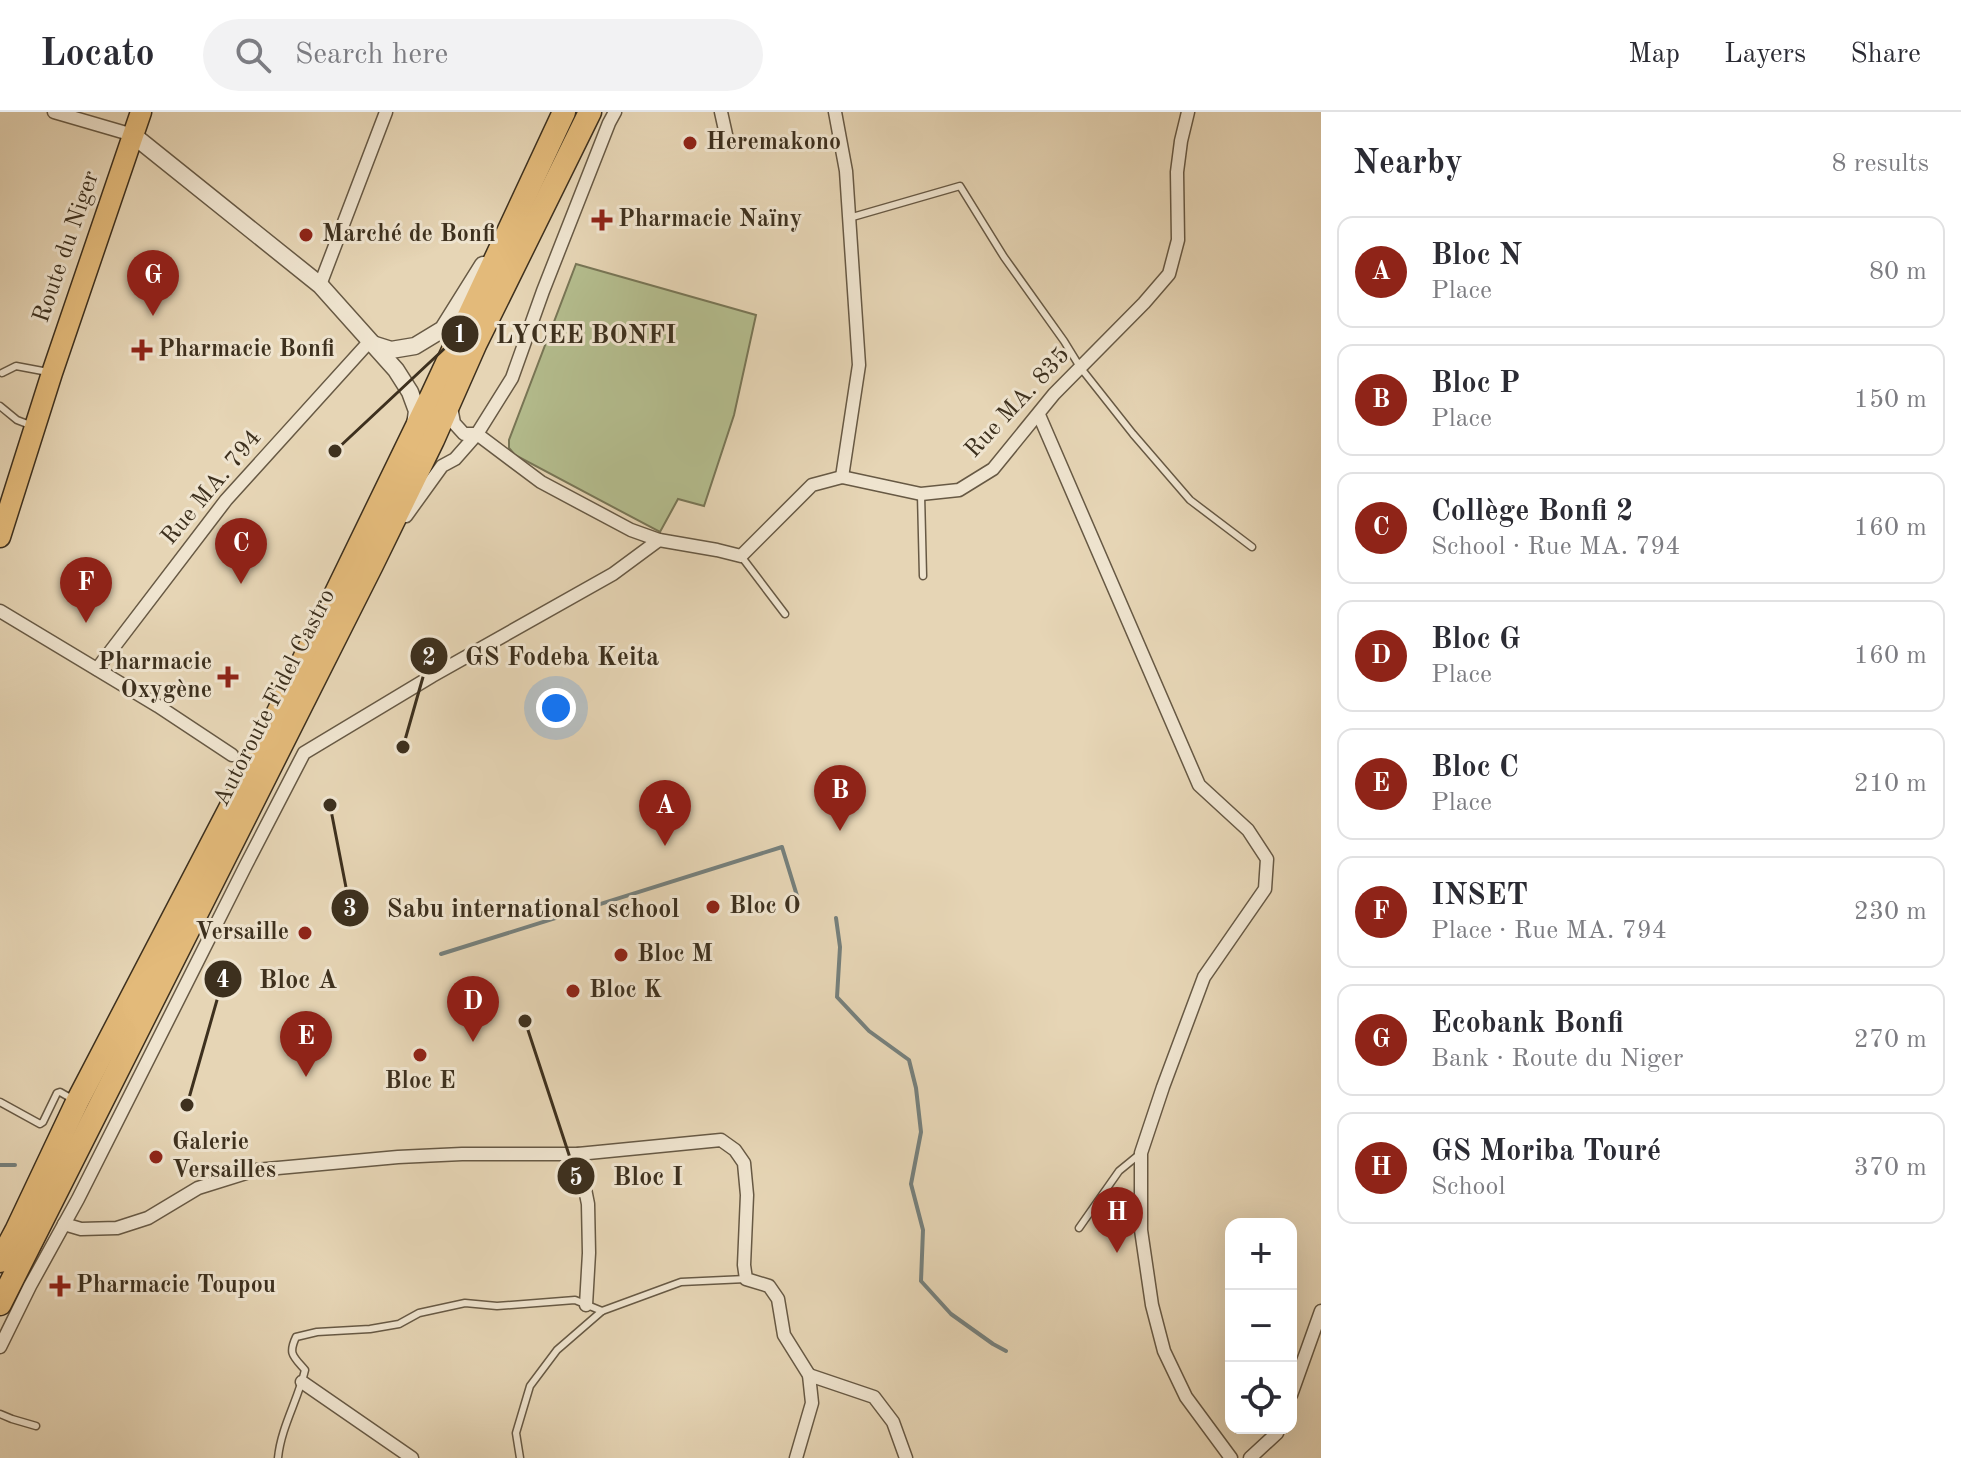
<!DOCTYPE html>
<html lang="en">
<head>
<meta charset="utf-8">
<style>
	body { margin:0; font-family:"Old Standard TT",serif; background:#f2f2f3; color:#2b2b33 }
	.controls { position:absolute; right:24px; bottom:24px; display:grid; overflow:hidden; border-radius:16px; box-shadow:0 8px 32px #0002 }
	.controls button { width:72px; height:72px; display:grid; place-items:center; padding:0; border:0; border-bottom:2px solid #e1e1e2; background:#fff; color:#2b2b33; font:40px sans-serif }
	.you { position:absolute; left:556px; top:596px; width:28px; height:28px; margin:-20px; border:6px solid #fff; border-radius:50%; background:#1a73e8; box-shadow:0 0 0 12px #1a73e833 }
	.badge { display:grid; place-items:center; width:52px; height:52px; border-radius:50%; background:#8f2418; color:#fff; font-size:26px; font-weight:700 }
	.pin { position:absolute; translate:-50% -66px; filter:drop-shadow(0 2px 4px #0008) }
	.pin::after { content:''; position:absolute; top:42px; width:28px; height:24px; background:inherit; clip-path:polygon(0 0,100% 0,50% 100%) }
	.list { margin:0; padding:0; list-style:none }
	h2 { display:flex; justify-content:space-between; align-items:center; height:104px; margin:0; padding:0 32px; font-size:34px }
	h2 small { font-size:26px; font-weight:400; color:#7c7c81 }
	.list li { display:grid; grid-template-columns:52px 1fr auto; gap:24px; align-items:center; box-sizing:border-box; height:112px; margin:0 16px 16px; padding:0 16px; border:2px solid #e1e1e2; border-radius:16px }
	.list b { display:block; font-size:30px; white-space:nowrap }
	.list p { margin:0; font-size:26px; white-space:nowrap; color:#7c7c81 }
	.list em { font-size:26px; font-style:normal; color:#7c7c81 }
	.icon { flex:none; width:44px; height:44px; fill:none; stroke:currentColor; stroke-width:2; stroke-linecap:round; stroke-linejoin:round }
	.map { position:relative; flex:none; width:1321px; height:1346px; overflow:hidden }
	header { display:flex; align-items:center; gap:48px; box-sizing:border-box; height:112px; padding:0 40px; background:#fff; border-bottom:2px solid #e1e1e2 }
	header strong { font-size:38px }
	nav { display:flex; gap:44px; margin-inline-start:auto; font-size:28px }
	.search { width:560px; height:72px; background:#f2f2f3; display:flex; align-items:center; gap:20px; box-sizing:border-box; padding:0 28px; border-radius:44px; color:#7c7c81; font-size:30px }
	main { display:flex }
	aside { flex:1; background:#fff }
	.map>svg:first-child { display:block }
	.garden { fill:#b4bd8e; stroke:#787656; stroke-width:2 }
	.lines { fill:none; stroke-linecap:round; stroke-linejoin:round }
	.stream { stroke:#76807c; stroke-width:4 }
	.service-casing { stroke:#675944; stroke-width:9 }
	.minor-casing { stroke:#675944; stroke-width:15 }
	.tertiary-casing { stroke:#675944; stroke-width:19 }
	.primary-casing { stroke:#3d301e; stroke-width:23 }
	.trunk-casing { stroke:#3d301e; stroke-width:25 }
	.service { stroke:#efe4cf; stroke-width:6 }
	.minor { stroke:#efe4cf; stroke-width:12 }
	.tertiary { stroke:#efe4cf; stroke-width:16 }
	.primary { stroke:#e3ba7a; stroke-width:20 }
	.trunk { stroke:#e3ba7a; stroke-width:22 }
	.poi-dot { fill:#8f2418; stroke:#efe4cf; stroke-width:3 }
	.labels { text-anchor:middle; dominant-baseline:central; stroke-width:6; stroke-linejoin:round; paint-order:stroke }
	.poi-label { font-size:24px; font-weight:bold; fill:#3d301e; stroke:#efe4cf; text-anchor:start }
	.street-label { font-size:24px; fill:#3d301e; stroke:#efe4cf }
	.leader { fill:none; stroke:#3d301e; stroke-width:3 }
	.callout-dot { fill:#3d301e; stroke:#efe4cf; stroke-width:3 }
	.mark-label { font-size:24px; text-anchor:middle; font-weight:bold; fill:#fff }
	.callout-label { font-size:26px; text-anchor:middle; font-weight:bold; fill:#3d301e; stroke:#efe4cf; stroke-width:6; stroke-linejoin:round; paint-order:stroke }
</style>
</head>
<body>
<header>
<strong>Locato</strong>
<div class="search"><svg class="icon" aria-label="search" viewBox="0 0 24 24"><circle cx="10" cy="10" r="6"/><path d="M15 15l6 6"/></svg>Search here</div>
<nav><a>Map</a><a>Layers</a><a>Share</a></nav>
</header>
<main>
<div class="map">
<svg width="1321" height="1346" viewBox="0 0 1321 1346">
	<rect width="100%" height="100%" fill="#e6d5b5"/>
	<filter id="stains"><feTurbulence type="fractalNoise" baseFrequency=".0025" numOctaves="4"/><feColorMatrix values="0 0 0 0 .2 0 0 0 0 .09 0 0 0 0 .02 0 0 0 .5 -.17"/></filter>
	<radialGradient id="worn" r=".72"><stop offset=".6" stop-color="#630" stop-opacity="0"/><stop offset="1" stop-color="#630" stop-opacity=".3"/></radialGradient>
	<polygon class="garden" points="576,152 756,203 734,303 704,394 678,387 660,420 515,343 509,336 509,328"/>
	<g class="lines">
		<g class="stream">
			<polyline points="836,806 840,835 837,885 869,919 909,948 916,976 921,1020 911,1072 923,1118 921,1169 951,1202 993,1232 1006,1239"/>
			<polyline points="441,842 782,735 798,787"/>
			<polyline points="0,1053 15,1053"/>
		</g>
		<defs>
			<g id="service">
				<polyline points="849,106 960,74 1004,145 1064,229 1080,255 1133,322 1190,388 1252,435"/>
				<polyline points="2,261 16,254 48,260"/>
				<polyline points="0,294 17,308 30,313"/>
				<polyline points="921,382 923,464"/>
				<polyline points="741,444 785,502"/>
				<polyline points="0,990 40,1012 43,1010 57,981 60,980 74,988"/>
				<polyline points="1079,1116 1119,1059 1141,1041"/>
				<polyline points="0,1302 12,1307 36,1314"/>
				<path d="M278,1346C281,1315 298,1288 305,1258C293,1244 288,1242 296,1225L317,1220L370,1217L399,1212L419,1201L465,1191L497,1194L575,1188L602,1199"/>
				<polyline points="520,1346 516,1321 530,1274 557,1238 602,1199 681,1170 746,1167"/>
			</g>
			<g id="minor">
				<polyline points="54,0 133,23"/>
				<polyline points="721,0 727,27"/>
				<polyline points="835,0 846,59 859,253 842,365"/>
				<polyline points="320,173 386,0"/>
				<polyline points="451,295 454,311 464,322 477,322"/>
				<polyline points="1039,303 1199,673 1248,718 1267,747 1265,777 1204,865 1163,975 1141,1041 1141,1118 1152,1193 1164,1239 1186,1285 1231,1346"/>
				<polyline points="477,322 541,370 631,418 659,428 717,438 741,444 812,373 842,365 921,382 959,378 993,357 1054,282 1144,191 1169,162 1178,128 1177,60 1181,29 1188,0"/>
				<polyline points="406,404 442,354 455,347 477,322 512,266 543,179 609,11 615,0"/>
				<polyline points="0,499 158,594 232,643"/>
				<polyline points="97,557 226,388 369,230"/>
				<polyline points="578,1042 588,1092 589,1141 586,1193"/>
				<polyline points="64,1112 81,1117 117,1116 148,1106 198,1076 256,1058 398,1045 462,1042 578,1042 721,1028 735,1038 744,1051 747,1083 744,1153 746,1167 769,1174 778,1187 784,1223 809,1263 812,1291 796,1346"/>
				<polyline points="0,1235 30,1174 78,1087 246,753 304,641 432,564 613,462 659,428"/>
				<polyline points="809,1263 874,1285 893,1310 906,1346"/>
				<polyline points="302,1270 412,1346"/>
				<polyline points="1291,1283 1321,1199"/>
				<polyline points="1250,1346 1277,1321 1279,1316"/>
			</g>
			<g id="tertiary">
				<polyline points="133,23 320,173 396,258 410,280 417,299 415,313"/>
				<polyline points="372,232 391,238 415,234 443,217 483,153"/>
			</g>
			<polyline id="primary" points="0,425 52,261 141,0"/>
			<g id="trunk">
				<polyline points="0,1149 16,1119 77,990 250,658 432,283 564,0"/>
				<polyline points="0,1192 372,453 433,328 475,233 590,0"/>
			</g>
		</defs>
		<use href="#service" class="service-casing"/>
		<use href="#minor" class="minor-casing"/>
		<use href="#tertiary" class="tertiary-casing"/>
		<use href="#primary" class="primary-casing"/>
		<use href="#trunk" class="trunk-casing"/>
		<use href="#service" class="service"/>
		<use href="#minor" class="minor"/>
		<use href="#tertiary" class="tertiary"/>
		<use href="#primary" class="primary"/>
		<use href="#trunk" class="trunk"/>
	</g>
	<g class="poi-dot">
		<circle cx="690" cy="31" r="8"/>
		<path d="M598 96h8v8h8v8h-8v8h-8v-8h-8v-8h8z"/>
		<circle cx="306" cy="123" r="8"/>
		<path d="M138 226h8v8h8v8h-8v8h-8v-8h-8v-8h8z"/>
		<path d="M224 553h8v8h8v8h-8v8h-8v-8h-8v-8h8z"/>
		<circle cx="713" cy="795" r="8"/>
		<circle cx="305" cy="821" r="8"/>
		<circle cx="621" cy="843" r="8"/>
		<circle cx="573" cy="879" r="8"/>
		<circle cx="420" cy="943" r="8"/>
		<circle cx="156" cy="1045" r="8"/>
		<path d="M56 1162h8v8h8v8h-8v8h-8v-8h-8v-8h8z"/>
	</g>
	<g class="labels">
		<g class="poi-label">
			<text x="706" y="31">Heremakono</text>
			<text x="618" y="108">Pharmacie Naïny</text>
			<text x="322" y="123">Marché de Bonfi</text>
			<text x="158" y="238">Pharmacie Bonfi</text>
			<text x="212" y="551" text-anchor="end">Pharmacie<tspan x="212" dy="28">Oxygène</tspan></text>
			<text x="729" y="795">Bloc O</text>
			<text x="289" y="821" text-anchor="end">Versaille</text>
			<text x="637" y="843">Bloc M</text>
			<text x="589" y="879">Bloc K</text>
			<text x="420" y="970" text-anchor="middle">Bloc E</text>
			<text x="172" y="1031">Galerie<tspan x="172" dy="28">Versailles</tspan></text>
			<text x="76" y="1174">Pharmacie Toupou</text>
		</g>
		<g class="street-label">
			<text transform="translate(67 135) rotate(-71)">Route du Niger</text>
			<text transform="translate(1018 291) rotate(-47)">Rue MA. 835</text>
			<text transform="translate(212 376) rotate(-50)">Rue MA. 794</text>
			<text transform="translate(275 586) rotate(-63)">Autoroute Fidel Castro</text>
		</g>
	</g>
	<path class="leader" d="M335 339L460 222M403 635L429 544M330 693L350 796M187 993L223 867M525 909L576 1064"/>
	<g class="callout-dot">
		<circle cx="335" cy="339" r="8"/>
		<circle cx="403" cy="635" r="8"/>
		<circle cx="330" cy="693" r="8"/>
		<circle cx="187" cy="993" r="8"/>
		<circle cx="525" cy="909" r="8"/>
		<circle cx="460" cy="222" r="20"/>
		<circle cx="429" cy="544" r="20"/>
		<circle cx="350" cy="796" r="20"/>
		<circle cx="223" cy="867" r="20"/>
		<circle cx="576" cy="1064" r="20"/>
	</g>
	<g class="mark-label">
		<text x="460" y="230">1</text>
		<text x="429" y="553">2</text>
		<text x="350" y="804">3</text>
		<text x="223" y="875">4</text>
		<text x="576" y="1073">5</text>
	</g>
	<g class="callout-label">
		<text x="586" y="231">LYCEE BONFI</text>
		<text x="562" y="553">GS Fodeba Keita</text>
		<text x="533" y="805">Sabu international school</text>
		<text x="298" y="876">Bloc A</text>
		<text x="648" y="1073">Bloc I</text>
	</g>
	<rect width="100%" height="100%" filter="url(#stains)"/>
	<rect width="100%" height="100%" fill="url(#worn)"/>
</svg>
<div class="controls">
<button>+</button>
<button>−</button>
<button><svg class="icon" aria-label="locate" viewBox="0 0 24 24"><circle cx="12" cy="12" r="6"/><path d="M12 2v4M12 18v4M2 12h4M18 12h4"/></svg></button>
</div>
<div class="you"></div>
<div class="pin badge" style="left:665px;top:734px">A</div>
<div class="pin badge" style="left:840px;top:719px">B</div>
<div class="pin badge" style="left:241px;top:472px">C</div>
<div class="pin badge" style="left:473px;top:930px">D</div>
<div class="pin badge" style="left:306px;top:965px">E</div>
<div class="pin badge" style="left:86px;top:511px">F</div>
<div class="pin badge" style="left:153px;top:204px">G</div>
<div class="pin badge" style="left:1117px;top:1141px">H</div>
</div>
<aside>
<h2>Nearby<small>8 results</small></h2>
<ul class="list">
<li><span class="badge">A</span><div><b>Bloc N</b><p>Place</p></div><em>80 m</em></li>
<li><span class="badge">B</span><div><b>Bloc P</b><p>Place</p></div><em>150 m</em></li>
<li><span class="badge">C</span><div><b>Collège Bonfi 2</b><p>School · Rue MA. 794</p></div><em>160 m</em></li>
<li><span class="badge">D</span><div><b>Bloc G</b><p>Place</p></div><em>160 m</em></li>
<li><span class="badge">E</span><div><b>Bloc C</b><p>Place</p></div><em>210 m</em></li>
<li><span class="badge">F</span><div><b>INSET</b><p>Place · Rue MA. 794</p></div><em>230 m</em></li>
<li><span class="badge">G</span><div><b>Ecobank Bonfi</b><p>Bank · Route du Niger</p></div><em>270 m</em></li>
<li><span class="badge">H</span><div><b>GS Moriba Touré</b><p>School</p></div><em>370 m</em></li>
</ul>
</aside>
</main>
</body>
</html>
